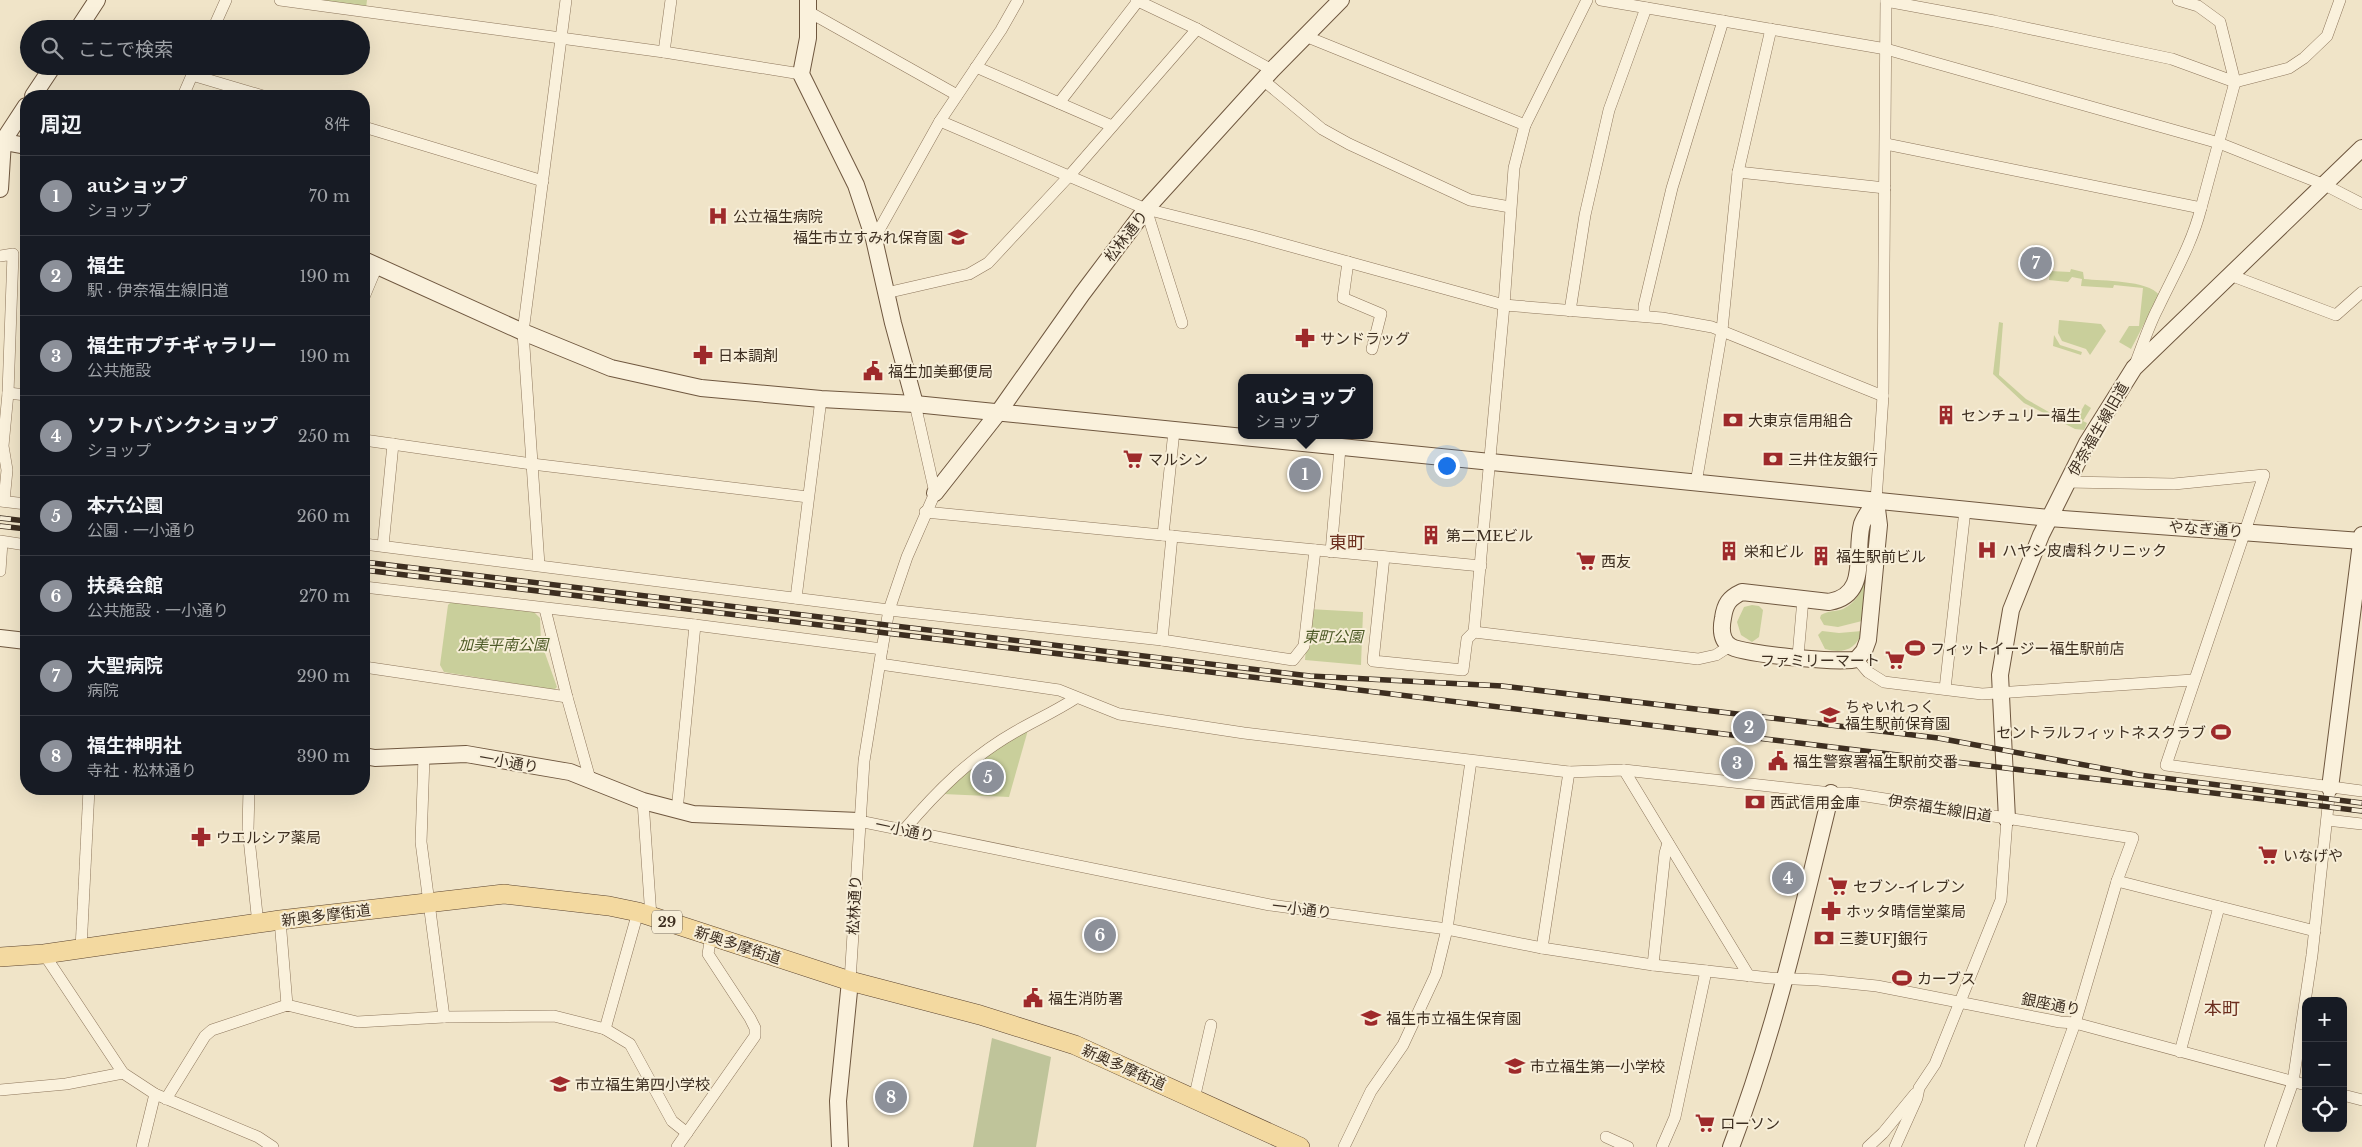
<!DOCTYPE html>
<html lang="ja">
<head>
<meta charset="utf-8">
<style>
	body { margin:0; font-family:"Libre Baskerville","Noto Sans JP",serif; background:#20242c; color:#f1f3f6 }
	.controls { position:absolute; right:15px; bottom:15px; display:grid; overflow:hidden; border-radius:10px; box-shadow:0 5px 20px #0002 }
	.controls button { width:45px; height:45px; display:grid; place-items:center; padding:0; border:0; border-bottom:1px solid #363941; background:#171b24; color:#f1f3f6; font:25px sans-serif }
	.you { position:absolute; left:1446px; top:465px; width:18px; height:18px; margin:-12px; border:4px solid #fff; border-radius:50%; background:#1a73e8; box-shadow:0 0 0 8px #1a73e833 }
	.badge { display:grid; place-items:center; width:32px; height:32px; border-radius:50%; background:#8c9099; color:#fff; font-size:16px; font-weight:700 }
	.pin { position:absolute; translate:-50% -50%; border:2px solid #fff; box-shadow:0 1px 5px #0006 }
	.popup { position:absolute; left:1238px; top:374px; width:135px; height:65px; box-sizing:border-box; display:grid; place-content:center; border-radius:10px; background:#171b24; filter:drop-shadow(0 1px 4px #0005); font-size:16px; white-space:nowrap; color:#9ea1a6 }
	.popup b { font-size:19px; color:#f1f3f6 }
	.popup::after { content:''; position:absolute; left:50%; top:100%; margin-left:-10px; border:10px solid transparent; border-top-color:#171b24 }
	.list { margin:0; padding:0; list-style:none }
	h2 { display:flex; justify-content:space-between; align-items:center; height:65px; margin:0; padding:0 20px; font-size:21px }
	h2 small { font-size:16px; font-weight:400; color:#9ea1a6 }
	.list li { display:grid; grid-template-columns:32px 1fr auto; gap:15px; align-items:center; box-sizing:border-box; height:80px; padding:0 20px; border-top:1px solid #363941 }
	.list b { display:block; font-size:19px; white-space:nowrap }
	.list p { margin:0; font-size:16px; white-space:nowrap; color:#9ea1a6 }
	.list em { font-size:16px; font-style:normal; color:#9ea1a6 }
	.icon { flex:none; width:28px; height:28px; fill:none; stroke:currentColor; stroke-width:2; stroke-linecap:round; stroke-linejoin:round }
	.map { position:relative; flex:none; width:2362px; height:1147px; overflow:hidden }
	.search { position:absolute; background:#171b24; box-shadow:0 5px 20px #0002; left:20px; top:20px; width:350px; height:55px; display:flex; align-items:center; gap:12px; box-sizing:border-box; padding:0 18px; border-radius:28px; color:#9ea1a6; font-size:19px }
	.panel { position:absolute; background:#171b24; box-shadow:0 5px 20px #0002; left:20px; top:90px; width:350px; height:705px; border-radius:20px }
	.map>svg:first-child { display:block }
	.green { fill:#c9cf9b }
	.cemetery { fill:#bfc49a }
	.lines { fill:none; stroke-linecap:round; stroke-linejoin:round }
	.street-casing { stroke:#8d765c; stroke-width:12 }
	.secondary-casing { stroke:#6f573f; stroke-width:18 }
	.primary-casing { stroke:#5b4430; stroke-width:20 }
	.street { stroke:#faf1dc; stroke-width:11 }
	.secondary { stroke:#faf1dc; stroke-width:16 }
	.primary { stroke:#f3d9a0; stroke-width:19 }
	.rail-casing { stroke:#3d2e20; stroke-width:5.5 }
	.rail { stroke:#f7eed8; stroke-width:4; stroke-dasharray:11; stroke-linecap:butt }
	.labels { text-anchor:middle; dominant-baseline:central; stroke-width:4; stroke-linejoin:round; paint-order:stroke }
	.shield { fill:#f7eed8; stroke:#756857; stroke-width:1 }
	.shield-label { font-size:14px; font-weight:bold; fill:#3d2e20 }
	.poi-label { font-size:15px; fill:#3d2e20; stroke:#f7eed8; text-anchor:start }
	.street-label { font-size:15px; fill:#3d2e20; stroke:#f7eed8 }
	.park-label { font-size:15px; font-style:italic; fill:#4d5a26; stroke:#f7eed8 }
	.quarter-label { font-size:18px; fill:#6b2e1e; stroke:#f7eed8 }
</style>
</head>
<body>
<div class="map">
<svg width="2362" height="1147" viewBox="0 0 2362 1147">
	<rect width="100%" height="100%" fill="#f0e4c8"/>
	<g class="green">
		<polygon points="306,0 367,0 366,8"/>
		<path d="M2071,269L2083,272L2084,279C2102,281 2148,280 2159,295L2131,349L2119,342L2129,326H2139L2143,288L2114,285L2113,288L2081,286L2082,279L2072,277L2068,282L2049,280L2050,271L2070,272Z"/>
		<polygon points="2059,320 2101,324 2106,331 2090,355 2086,349 2062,341 2058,333"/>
		<polygon points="1999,322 2003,323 1999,375 2026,399 2070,424 2076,415 2078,416 2085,404 2091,408 2083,421 2087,423 2084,430 2075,429 2024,403 1993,374"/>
		<polygon points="2054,335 2060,345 2082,352 2081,355 2053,346"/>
		<path d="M1871,530L1862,621L1838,627L1824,625L1820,618L1821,615C1829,610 1835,612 1843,609C1871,596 1866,558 1868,532Z"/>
		<polygon points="452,601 533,611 540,618 541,642 557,687 554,690 444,672 440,665 448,605"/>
		<polygon points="1752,605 1759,606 1763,610 1759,637 1752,642 1741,635 1737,622 1744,607"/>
		<polygon points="1309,609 1363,612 1361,665 1305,660"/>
		<path d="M1822,631L1839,633L1862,631C1857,650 1842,654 1825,649L1818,635Z"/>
		<polygon points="1028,730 1009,797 943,794 981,759"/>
	</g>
	<polygon class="cemetery" points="992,1038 1051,1057 1036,1147 973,1147"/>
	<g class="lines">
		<defs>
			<g id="street">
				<polyline points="280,0 664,52 801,74"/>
				<polyline points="1136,0 1197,29 1272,70"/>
				<polyline points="1587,0 1525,125 1514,168 1504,305 1474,632 1698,659 1716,655 1730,646"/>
				<polyline points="1601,0 1886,49 2219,143 2325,185 2362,204"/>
				<polyline points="1886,1 1994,21 2172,59 2235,82 2289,68 2304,58 2327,36 2340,0"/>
				<polyline points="809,12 957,95"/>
				<polyline points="213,29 226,0"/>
				<polyline points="1305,36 1525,125"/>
				<polyline points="664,52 671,0"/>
				<polyline points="976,67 1112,126"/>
				<polyline points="192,75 263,96"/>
				<polyline points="1263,80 1322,129 1349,144 1470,200 1510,207"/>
				<polyline points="183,96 196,66"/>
				<polyline points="1059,103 1138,1"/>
				<polyline points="940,121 1146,209 1250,235 1504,305 1662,318 1712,327 1883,396"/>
				<polyline points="364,127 543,181"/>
				<polyline points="1886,144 2201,208 2235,82 2220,22 2198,6 2178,0"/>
				<polyline points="1738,172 1885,188"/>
				<polyline points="1146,209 1182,323"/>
				<polyline points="874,239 940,121 1001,30 1018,0"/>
				<polyline points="0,256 13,254 8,393 3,446 7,470 4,501"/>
				<polyline points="1348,262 1343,298 1381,314 1372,349"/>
				<polyline points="2230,275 2336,315 2362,292"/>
				<polyline points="886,293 969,274 988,263 1070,175 1197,29"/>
				<polyline points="364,297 377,266"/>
				<polyline points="1570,311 1585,215 1609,110 1646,8"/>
				<polyline points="1644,316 1644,306 1672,188 1723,21"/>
				<path d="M2136,362C2143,344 2149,325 2158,308C2174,274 2192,244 2201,208"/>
				<polyline points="8,393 26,395"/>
				<polyline points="364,440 532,464 808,497"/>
				<polyline points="2067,482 2174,484 2264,475 2166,765 2362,791"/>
				<polyline points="1696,483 1722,330 1738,172 1771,29"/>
				<polyline points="0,501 26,504"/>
				<polyline points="1876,501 1883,396 1886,0"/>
				<polyline points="925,512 1481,566"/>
				<polyline points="1163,535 1174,431"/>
				<polyline points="0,541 26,545"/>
				<polyline points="364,544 889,610 1162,640 1293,660 1304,646 1315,550"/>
				<polyline points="383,546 393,444"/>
				<polyline points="1331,552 1340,448"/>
				<polyline points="1384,557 1373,661 1463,670 1467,639 1474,632"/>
				<polyline points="539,565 523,332 566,0"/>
				<polyline points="0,571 2,542"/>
				<polyline points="364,587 695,625 882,649"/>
				<polyline points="796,598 821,399"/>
				<polyline points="545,609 567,697 590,779"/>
				<polyline points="1162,640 1172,536"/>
				<polyline points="1798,656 1803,599"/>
				<polyline points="1857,659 1868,672 1884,682 1982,694 2193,680"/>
				<polyline points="880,664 1059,690 1119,714 1244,733 1569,772 1624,770 1831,793 1847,793 2133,838 2117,881 2075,1023 2030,1147"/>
				<polyline points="364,667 567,697"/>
				<polyline points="1945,689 1965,510"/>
				<polyline points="424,757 421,842 444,1017"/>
				<polyline points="1624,770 1749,976"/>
				<polyline points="249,789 248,829 258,924"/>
				<polyline points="643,801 651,917"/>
				<polyline points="677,811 695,625"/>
				<polyline points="2327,820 2362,824"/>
				<polyline points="859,821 1270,905 1447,929 1542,948 1653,965 1770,978 1818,980 1877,986 2060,1022 2075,1023 2306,1085"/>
				<path d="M904,830C937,791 971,757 1015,732C1036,720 1056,711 1076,698"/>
				<polyline points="2117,881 2315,931"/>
				<polyline points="280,920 287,1005"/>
				<polyline points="1542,948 1569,772"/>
				<polyline points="81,949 89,789"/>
				<polyline points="44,954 123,1073 155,1094 258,1137 273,1147"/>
				<polyline points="1653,965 1665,853 1668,843"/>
				<polyline points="850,981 864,761 882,649 889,610 907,557 935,493 915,404"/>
				<polyline points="605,1029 638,912"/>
				<polyline points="2180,1052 2219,907"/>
				<polyline points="0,1090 66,1084 123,1073"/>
				<polyline points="2343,1095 2362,1100"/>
				<polyline points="166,1099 205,1036 212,1030 287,1005 357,1022 444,1017 554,1016 605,1029 630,1044 672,1121 687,1133"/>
				<polyline points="1194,1099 1211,1025"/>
				<polyline points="1606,1137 1628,1147"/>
				<polyline points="142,1147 155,1094"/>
				<polyline points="677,1147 755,1036 755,1028 750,1018 708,954 711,936"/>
				<polyline points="1344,1147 1371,1091 1403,1045 1436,974 1447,929 1471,761"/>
				<polyline points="1662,1147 1675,1117 1706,971"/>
				<polyline points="1868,1147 1883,1133 1915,1094"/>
				<polyline points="1895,1147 1917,1098 1919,1088 1935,1064 2001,900 2007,819"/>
				<polyline points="2270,1147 2293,1082 2312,955 2330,788"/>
			</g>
			<g id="secondary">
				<polyline points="808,0 808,38 801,74 856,185 874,239 893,323 915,404"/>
				<polyline points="78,29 97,0"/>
				<polyline points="33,96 53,66"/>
				<polyline points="0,141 26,146"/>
				<polyline points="0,189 3,141 26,106"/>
				<polyline points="364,260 523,332 611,368 701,388 821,399 915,404 2049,518 2362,541"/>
				<polyline points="935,493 998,413 1082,294 1146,209 1272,70 1341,0"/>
				<path d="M1876,501L1879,525L1868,640L1864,651L1857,659C1843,664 1741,654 1730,646C1721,640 1721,628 1723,618C1725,604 1729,598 1742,592L1829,602C1870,595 1854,553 1862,524C1865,516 1871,508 1876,501Z"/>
				<polyline points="0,638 26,641"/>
				<polyline points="364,756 375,758 466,754 570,772 643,801 693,814 859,821"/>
				<polyline points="2330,788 2362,535"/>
				<polyline points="2007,819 2000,675 2011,610 2041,535 2087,443 2134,368 2362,148"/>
				<polyline points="840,1147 838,1101 850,981"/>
				<path d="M1731,1147C1775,1032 1802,912 1831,793"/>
			</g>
			<polyline id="primary" points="0,957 44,954 280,920 504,894 609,906 638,912 850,981 980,1015 1075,1045 1300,1147"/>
		</defs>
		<use href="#street" class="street-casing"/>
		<use href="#secondary" class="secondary-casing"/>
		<use href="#primary" class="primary-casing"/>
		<use href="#street" class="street"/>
		<use href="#secondary" class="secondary"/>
		<use href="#primary" class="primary"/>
		<defs>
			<g id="rail">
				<polyline points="0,518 26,521"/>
				<polyline points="0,526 26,529"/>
				<polyline points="364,562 1310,676 1502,686 1746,715 1938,738 2139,775 2362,803"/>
				<polyline points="364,570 2362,811"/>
			</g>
		</defs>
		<use href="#rail" class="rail-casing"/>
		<use href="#rail" class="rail"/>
	</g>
	<defs>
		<symbol id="hospital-bare" viewBox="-9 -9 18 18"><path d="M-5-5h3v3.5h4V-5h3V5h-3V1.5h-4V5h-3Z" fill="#9e2a2b" stroke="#f7eed8" stroke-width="2.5" paint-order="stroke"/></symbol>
		<symbol id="school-bare" viewBox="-9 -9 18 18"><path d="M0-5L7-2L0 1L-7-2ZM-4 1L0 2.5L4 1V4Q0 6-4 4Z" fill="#9e2a2b" stroke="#f7eed8" stroke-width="2.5" paint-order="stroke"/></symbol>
		<symbol id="pharmacy-bare" viewBox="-9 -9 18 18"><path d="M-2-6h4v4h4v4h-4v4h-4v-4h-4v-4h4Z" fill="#9e2a2b" stroke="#f7eed8" stroke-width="2.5" paint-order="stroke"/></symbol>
		<symbol id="civic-bare" viewBox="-9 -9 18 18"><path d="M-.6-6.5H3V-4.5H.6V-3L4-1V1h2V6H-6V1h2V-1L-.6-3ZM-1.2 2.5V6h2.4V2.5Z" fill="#9e2a2b" stroke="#f7eed8" stroke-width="2.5" paint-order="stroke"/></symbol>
		<symbol id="building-bare" viewBox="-9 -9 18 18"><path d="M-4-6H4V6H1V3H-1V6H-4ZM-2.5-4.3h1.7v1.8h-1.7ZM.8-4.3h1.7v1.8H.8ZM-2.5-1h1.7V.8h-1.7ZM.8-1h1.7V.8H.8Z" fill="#9e2a2b" stroke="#f7eed8" stroke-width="2.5" paint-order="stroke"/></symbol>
		<symbol id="bank-bare" viewBox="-9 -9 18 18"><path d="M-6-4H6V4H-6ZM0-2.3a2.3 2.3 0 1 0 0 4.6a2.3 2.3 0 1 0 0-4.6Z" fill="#9e2a2b" stroke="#f7eed8" stroke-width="2.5" paint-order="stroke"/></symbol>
		<symbol id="supermarket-bare" viewBox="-9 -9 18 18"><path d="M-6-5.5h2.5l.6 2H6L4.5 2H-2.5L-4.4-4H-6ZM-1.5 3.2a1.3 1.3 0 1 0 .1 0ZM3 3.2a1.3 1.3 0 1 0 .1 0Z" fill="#9e2a2b" stroke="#f7eed8" stroke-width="2.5" paint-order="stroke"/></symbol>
		<symbol id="stadium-bare" viewBox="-9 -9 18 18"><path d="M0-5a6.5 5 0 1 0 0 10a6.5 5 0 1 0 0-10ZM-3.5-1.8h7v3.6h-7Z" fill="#9e2a2b" stroke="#f7eed8" stroke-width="2.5" paint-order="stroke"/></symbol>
	</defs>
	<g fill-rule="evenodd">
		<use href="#hospital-bare" x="704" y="202" width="28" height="28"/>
		<use href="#school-bare" x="944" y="223" width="28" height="28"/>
		<use href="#pharmacy-bare" x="1291" y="324" width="28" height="28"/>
		<use href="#pharmacy-bare" x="689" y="341" width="28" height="28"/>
		<use href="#civic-bare" x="859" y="357" width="28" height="28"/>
		<use href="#building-bare" x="1932" y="401" width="28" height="28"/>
		<use href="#bank-bare" x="1719" y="406" width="28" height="28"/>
		<use href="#supermarket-bare" x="1119" y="445" width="28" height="28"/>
		<use href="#bank-bare" x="1759" y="445" width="28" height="28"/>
		<use href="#building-bare" x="1417" y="521" width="28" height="28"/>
		<use href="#hospital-bare" x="1973" y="536" width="28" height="28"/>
		<use href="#building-bare" x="1715" y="537" width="28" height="28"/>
		<use href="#building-bare" x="1807" y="542" width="28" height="28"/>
		<use href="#supermarket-bare" x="1572" y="547" width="28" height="28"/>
		<use href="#stadium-bare" x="1901" y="634" width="28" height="28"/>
		<use href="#supermarket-bare" x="1881" y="646" width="28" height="28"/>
		<use href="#school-bare" x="1816" y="701" width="28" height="28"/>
		<use href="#stadium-bare" x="2207" y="718" width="28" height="28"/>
		<use href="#civic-bare" x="1764" y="747" width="28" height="28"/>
		<use href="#bank-bare" x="1741" y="788" width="28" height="28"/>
		<use href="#pharmacy-bare" x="187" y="823" width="28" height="28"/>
		<use href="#supermarket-bare" x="2254" y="841" width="28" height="28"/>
		<use href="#supermarket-bare" x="1824" y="872" width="28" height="28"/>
		<use href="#pharmacy-bare" x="1817" y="897" width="28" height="28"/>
		<use href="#bank-bare" x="1810" y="924" width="28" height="28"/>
		<use href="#stadium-bare" x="1888" y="964" width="28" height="28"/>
		<use href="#civic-bare" x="1019" y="984" width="28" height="28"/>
		<use href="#school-bare" x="1357" y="1004" width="28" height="28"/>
		<use href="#school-bare" x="1501" y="1052" width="28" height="28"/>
		<use href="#school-bare" x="546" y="1070" width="28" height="28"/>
		<use href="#supermarket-bare" x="1691" y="1109" width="28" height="28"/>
	</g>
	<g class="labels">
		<rect class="shield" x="652" y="910.5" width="30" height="23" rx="4"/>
		<g class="shield-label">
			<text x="667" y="922">29</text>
		</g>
		<g class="poi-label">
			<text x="733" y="216">公立福生病院</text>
			<text x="943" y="237" text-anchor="end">福生市立すみれ保育園</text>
			<text x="1320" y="338">サンドラッグ</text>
			<text x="718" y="355">日本調剤</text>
			<text x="888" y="371">福生加美郵便局</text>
			<text x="1961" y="415">センチュリー福生</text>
			<text x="1748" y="420">大東京信用組合</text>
			<text x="1148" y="459">マルシン</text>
			<text x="1788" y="459">三井住友銀行</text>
			<text x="1446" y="535">第二MEビル</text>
			<text x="2002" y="550">ハヤシ皮膚科クリニック</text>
			<text x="1744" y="551">栄和ビル</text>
			<text x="1836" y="556">福生駅前ビル</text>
			<text x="1601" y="561">西友</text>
			<text x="1930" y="648">フィットイージー福生駅前店</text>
			<text x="1880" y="660" text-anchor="end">ファミリーマート</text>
			<text x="1845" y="706">ちゃいれっく<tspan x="1845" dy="17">福生駅前保育園</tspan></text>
			<text x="2206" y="732" text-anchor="end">セントラルフィットネスクラブ</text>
			<text x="1793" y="761">福生警察署福生駅前交番</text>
			<text x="1770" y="802">西武信用金庫</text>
			<text x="216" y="837">ウエルシア薬局</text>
			<text x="2283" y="855">いなげや</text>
			<text x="1853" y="886">セブン-イレブン</text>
			<text x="1846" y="911">ホッタ晴信堂薬局</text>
			<text x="1839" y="938">三菱UFJ銀行</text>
			<text x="1917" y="978">カーブス</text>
			<text x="1048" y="998">福生消防署</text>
			<text x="1386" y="1018">福生市立福生保育園</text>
			<text x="1530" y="1066">市立福生第一小学校</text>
			<text x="575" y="1084">市立福生第四小学校</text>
			<text x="1720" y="1123">ローソン</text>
		</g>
		<g class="street-label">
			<text transform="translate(1126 236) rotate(-52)">松林通り</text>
			<text transform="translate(2098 429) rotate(-60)">伊奈福生線旧道</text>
			<text transform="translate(2206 529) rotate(4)">やなぎ通り</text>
			<text transform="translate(509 762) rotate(10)">一小通り</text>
			<text transform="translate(1940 808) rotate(9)">伊奈福生線旧道</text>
			<text transform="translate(905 830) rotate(12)">一小通り</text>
			<text transform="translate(854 905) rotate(-87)">松林通り</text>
			<text transform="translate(1302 909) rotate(7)">一小通り</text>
			<text transform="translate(326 915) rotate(-7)">新奥多摩街道</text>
			<text transform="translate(738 945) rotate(18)">新奥多摩街道</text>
			<text transform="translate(2051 1004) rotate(11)">銀座通り</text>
			<text transform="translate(1124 1067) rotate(24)">新奥多摩街道</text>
		</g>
		<g class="park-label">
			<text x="1333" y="636">東町公園</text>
			<text x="503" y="644">加美平南公園</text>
		</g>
		<g class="quarter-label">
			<text x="1347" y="543">東町</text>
			<text x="2222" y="1009">本町</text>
		</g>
	</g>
</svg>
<div class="controls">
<button>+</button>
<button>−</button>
<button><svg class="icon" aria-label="locate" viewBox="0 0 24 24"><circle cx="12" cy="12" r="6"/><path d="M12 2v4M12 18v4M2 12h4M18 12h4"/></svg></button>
</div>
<div class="you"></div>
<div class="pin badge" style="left:1305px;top:474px">1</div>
<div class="popup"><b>auショップ</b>ショップ</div>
<div class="pin badge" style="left:1749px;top:727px">2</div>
<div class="pin badge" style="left:1737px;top:763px">3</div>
<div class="pin badge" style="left:1788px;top:878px">4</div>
<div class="pin badge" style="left:988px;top:777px">5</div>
<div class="pin badge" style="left:1100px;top:935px">6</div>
<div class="pin badge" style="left:2036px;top:263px">7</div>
<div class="pin badge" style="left:891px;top:1097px">8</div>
<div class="search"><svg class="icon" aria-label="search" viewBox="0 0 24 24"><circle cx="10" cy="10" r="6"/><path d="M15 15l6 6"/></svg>ここで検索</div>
<section class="panel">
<h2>周辺<small>8件</small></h2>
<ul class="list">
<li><span class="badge">1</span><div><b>auショップ</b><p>ショップ</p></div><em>70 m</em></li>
<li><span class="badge">2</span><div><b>福生</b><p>駅 · 伊奈福生線旧道</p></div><em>190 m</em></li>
<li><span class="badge">3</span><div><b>福生市プチギャラリー</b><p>公共施設</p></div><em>190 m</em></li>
<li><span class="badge">4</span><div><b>ソフトバンクショップ</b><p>ショップ</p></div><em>250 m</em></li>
<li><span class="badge">5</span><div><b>本六公園</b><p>公園 · 一小通り</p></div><em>260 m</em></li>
<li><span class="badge">6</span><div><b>扶桑会館</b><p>公共施設 · 一小通り</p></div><em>270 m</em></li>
<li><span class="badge">7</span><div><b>大聖病院</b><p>病院</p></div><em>290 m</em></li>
<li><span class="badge">8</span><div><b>福生神明社</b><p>寺社 · 松林通り</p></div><em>390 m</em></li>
</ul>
</section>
</div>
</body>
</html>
